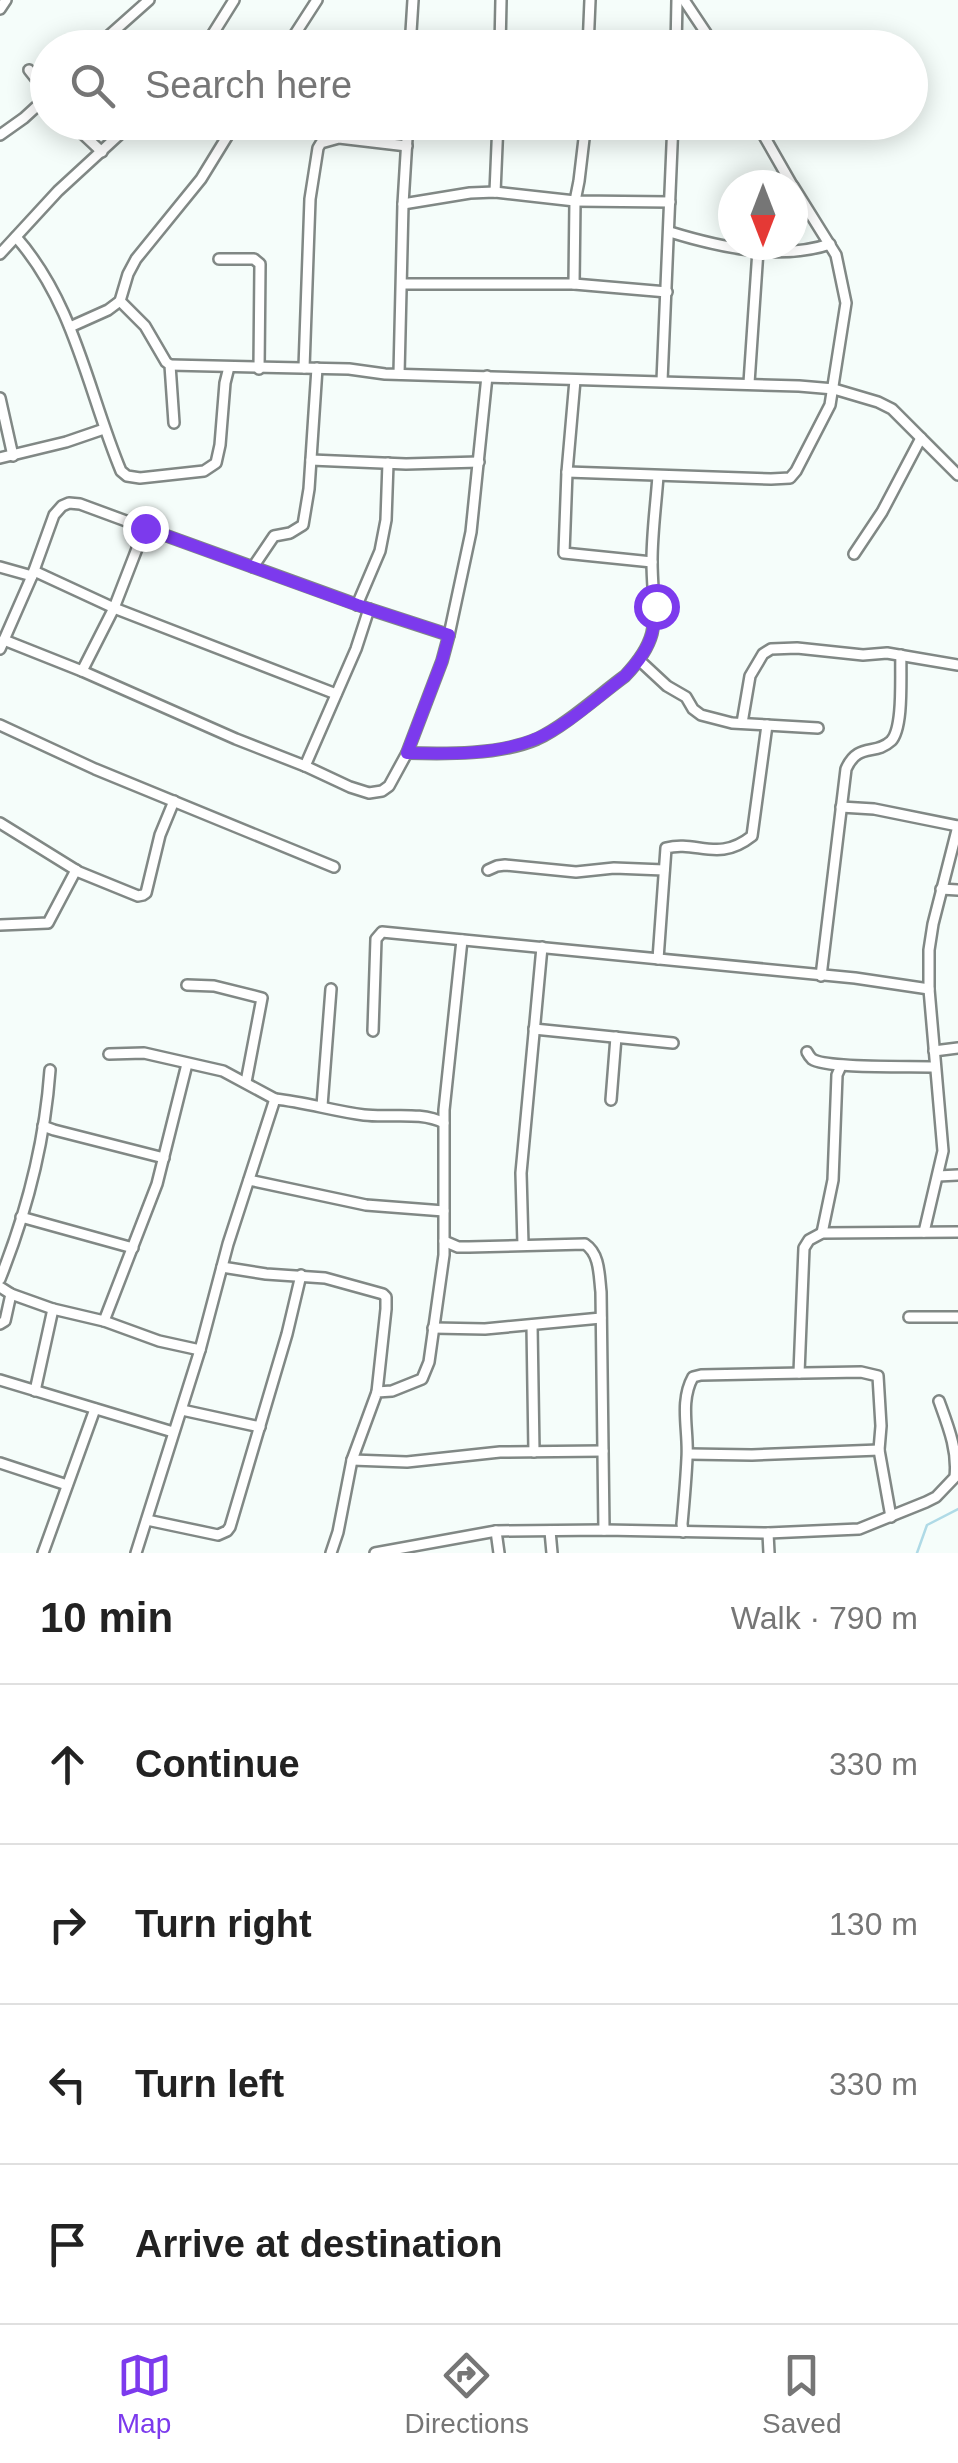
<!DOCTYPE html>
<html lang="en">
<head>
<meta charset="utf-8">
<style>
	body { margin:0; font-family:Arial,sans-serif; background:#f2f2f2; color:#222 }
	.compass { position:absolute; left:718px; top:170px; width:90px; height:90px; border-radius:50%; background:#fff; box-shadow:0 5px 25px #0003; rotate:180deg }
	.stop { position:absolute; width:30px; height:30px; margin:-22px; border:8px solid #7c3aed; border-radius:50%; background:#fff }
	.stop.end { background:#7c3aed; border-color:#fff; box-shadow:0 2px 10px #0008 }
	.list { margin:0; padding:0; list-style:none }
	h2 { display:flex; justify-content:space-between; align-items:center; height:130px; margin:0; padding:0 40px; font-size:42px }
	h2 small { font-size:32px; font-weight:400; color:#767676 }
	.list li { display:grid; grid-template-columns:65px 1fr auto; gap:30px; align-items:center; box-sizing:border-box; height:160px; padding:0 40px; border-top:2px solid #e0e0e0 }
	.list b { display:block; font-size:38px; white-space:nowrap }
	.list em { font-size:32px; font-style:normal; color:#767676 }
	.icon { flex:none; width:55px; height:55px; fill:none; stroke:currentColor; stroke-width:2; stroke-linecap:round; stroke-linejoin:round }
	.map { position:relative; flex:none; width:958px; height:1553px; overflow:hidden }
	.search { position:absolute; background:#fff; box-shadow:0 5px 25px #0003; left:30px; right:30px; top:30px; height:110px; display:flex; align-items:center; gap:25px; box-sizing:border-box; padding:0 35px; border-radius:55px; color:#767676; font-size:38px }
	.sheet { height:770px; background:#fff }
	nav { display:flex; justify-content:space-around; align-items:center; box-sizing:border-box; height:140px; border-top:2px solid #e0e0e0; background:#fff; font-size:28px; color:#767676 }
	nav a { display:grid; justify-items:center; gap:5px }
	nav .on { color:#7c3aed }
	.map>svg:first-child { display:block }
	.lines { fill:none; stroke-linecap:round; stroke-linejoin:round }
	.stream { stroke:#afdae6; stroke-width:2.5 }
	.minor-casing { stroke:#818885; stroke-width:14 }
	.minor { stroke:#fff; stroke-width:9 }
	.route { stroke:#7c3aed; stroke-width:12 }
</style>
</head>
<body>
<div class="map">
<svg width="958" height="1553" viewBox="0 0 958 1553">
	<rect width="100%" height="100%" fill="#f5fdfa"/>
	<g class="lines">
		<polyline class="stream" points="917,1553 927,1525 958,1509"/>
		<defs>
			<g id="minor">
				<polyline points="684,0 716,48"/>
				<polyline points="0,9 6,0"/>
				<polyline points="95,48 149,0"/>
				<polyline points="204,48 234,0"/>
				<polyline points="286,48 317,0"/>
				<polyline points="410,48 413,0"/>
				<polyline points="500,48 501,0"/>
				<polyline points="588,48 590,0"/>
				<polyline points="676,48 677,0"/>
				<polyline points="29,70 48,94"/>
				<polyline points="70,122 102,152"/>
				<polyline points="756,122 792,185"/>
				<polyline points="0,135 24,118 48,96"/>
				<polyline points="495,192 498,122"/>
				<polyline points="403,204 470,193 495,192 575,201 670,202"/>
				<path d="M670,232C719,247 780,261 830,244"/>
				<path d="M16,237C75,304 88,392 121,471L127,476L140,478L204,471L216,463L220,445L225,383L229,367"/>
				<polyline points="0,254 58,191 133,122"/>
				<polyline points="219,259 254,259 260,264 259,369"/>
				<polyline points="402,284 574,284 667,292"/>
				<polyline points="574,284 575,201 579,181 586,122"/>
				<polyline points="120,301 145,326 166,362 170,365 174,423"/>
				<polyline points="70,327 108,310 120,301 128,274 136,259 201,179 236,122"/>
				<polyline points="170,365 349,369 385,374 799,386 834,389 878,402 892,409 958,475"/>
				<polyline points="304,368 310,199 318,148 321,143 339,138 407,146"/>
				<polyline points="399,374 403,204 408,122"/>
				<polyline points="575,380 567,472 564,553 652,562"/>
				<polyline points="662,381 673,122"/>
				<polyline points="749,383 758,250"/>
				<polyline points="0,398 13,456"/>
				<polyline points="0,458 66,442 104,429"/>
				<polyline points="311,460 406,464 479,462"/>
				<polyline points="567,472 771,479 790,478 796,471 830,405 846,303 836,255 793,186"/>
				<polyline points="854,554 882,512 921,438"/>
				<polyline points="0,567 32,576"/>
				<polyline points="253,567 274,536 290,533 303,525 309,489 317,368"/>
				<polyline points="34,571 114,608 336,694"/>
				<polyline points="357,605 380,551 386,520 388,463"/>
				<polyline points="4,640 82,671 236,739 305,766 350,787 369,793 382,791 389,786 407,753 442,661 449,635 471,532 487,376"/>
				<polyline points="0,649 32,576 54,515 62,506 69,503 80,504 145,528"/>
				<polyline points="639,660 667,686 686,697 693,709 701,715 732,723 818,728"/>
				<polyline points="82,671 114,608 145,528 369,609 449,635"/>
				<polyline points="742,723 750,676 763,654 771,649 797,648 863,655 887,653 958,665"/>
				<polyline points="0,725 95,769 334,867"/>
				<path d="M407,753C446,754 500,755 537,739C565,726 599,695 625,676C666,633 652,614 652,561C652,533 656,504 658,476"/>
				<polyline points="305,766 356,649 369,609"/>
				<polyline points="841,807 874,809 958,826"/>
				<polyline points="0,823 79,872 138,896 143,895 146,893 160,835 174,801"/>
				<polyline points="488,870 497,866 505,865 576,872 614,868 664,870"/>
				<polyline points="941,889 958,890"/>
				<polyline points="0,925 48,923 76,870"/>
				<path d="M658,959L666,848C697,840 718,863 752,836L767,725"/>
				<path d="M821,976L846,769C858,742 875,756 891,741C904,728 900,673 901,655"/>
				<polyline points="187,985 214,986 262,998 246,1082"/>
				<polyline points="534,1029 673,1043"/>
				<polyline points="373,1031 376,939 382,932 855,978 929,989"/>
				<polyline points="934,1051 958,1048"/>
				<path d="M807,1052C808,1054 810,1057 812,1059C826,1069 912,1066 935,1067"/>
				<polyline points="109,1054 144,1053 223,1071 275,1099"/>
				<polyline points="611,1100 616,1037"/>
				<polyline points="322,1106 331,989"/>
				<polyline points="43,1126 54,1130 164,1158"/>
				<polyline points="938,1176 958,1175"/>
				<polyline points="249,1180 366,1205 444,1211"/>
				<polyline points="21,1217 133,1248"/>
				<polyline points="924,1232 943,1151 929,989 929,950 933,924 958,826"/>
				<polyline points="822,1233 833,1180 837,1075 841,1066"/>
				<path d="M444,1241L458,1247H469L585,1244C600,1254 599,1275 601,1292L604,1530"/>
				<polyline points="523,1245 521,1173 542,947"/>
				<polyline points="222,1267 266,1274 325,1278 383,1294 386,1297 386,1309 377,1392"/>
				<path d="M0,1279C26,1214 45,1140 50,1070"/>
				<polyline points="0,1287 11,1294 53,1309 104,1321 159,1341 200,1350"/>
				<polyline points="909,1317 958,1317"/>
				<polyline points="104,1321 157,1184 187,1064"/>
				<polyline points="0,1324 5,1321 11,1294"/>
				<polyline points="532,1325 534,1452"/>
				<polyline points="433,1328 485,1329 601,1318"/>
				<polyline points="799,1373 804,1248 809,1240 822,1233 958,1232"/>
				<polyline points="0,1380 173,1432"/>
				<polyline points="35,1391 53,1309"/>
				<polyline points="182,1410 260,1427"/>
				<polyline points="688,1454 752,1455 879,1450"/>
				<polyline points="352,1460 407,1462 500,1452 603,1451"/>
				<polyline points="0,1463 67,1485"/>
				<polyline points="147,1520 218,1535 227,1531 230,1527 287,1334 301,1275"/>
				<polyline points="496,1531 499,1553"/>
				<polyline points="550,1531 552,1553"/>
				<path d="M683,1532L682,1524C684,1502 686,1480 687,1458C689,1431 679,1402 693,1377L701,1375L861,1372L878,1376L881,1426L879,1450L891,1517"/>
				<polyline points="768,1533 769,1553"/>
				<polyline points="43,1553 95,1409"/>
				<path d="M136,1553L200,1350L228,1244L275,1099C305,1102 333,1111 364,1115C390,1118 421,1111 444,1123"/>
				<polyline points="331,1553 338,1532 352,1460 377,1392 392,1391 422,1379 429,1362 444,1255 444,1110 462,940"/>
				<path d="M375,1553L496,1531L604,1530L768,1533L859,1529L926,1502L936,1497L955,1477C958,1450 948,1426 939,1401"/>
			</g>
		</defs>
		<use href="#minor" class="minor-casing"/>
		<use href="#minor" class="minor"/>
	</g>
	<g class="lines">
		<path class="route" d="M145,528L357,605L449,635L442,661L407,753C448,754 495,755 533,740C563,729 599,696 625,676C646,654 655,637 656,606"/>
	</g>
</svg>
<svg class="compass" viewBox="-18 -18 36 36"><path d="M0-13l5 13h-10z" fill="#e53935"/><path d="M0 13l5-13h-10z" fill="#767676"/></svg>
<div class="stop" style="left:656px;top:606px"></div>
<div class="stop end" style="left:145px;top:528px"></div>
<div class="search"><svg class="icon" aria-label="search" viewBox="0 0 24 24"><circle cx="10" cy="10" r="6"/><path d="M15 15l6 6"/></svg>Search here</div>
</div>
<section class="sheet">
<h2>10 min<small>Walk · 790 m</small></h2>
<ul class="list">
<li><svg class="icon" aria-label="ahead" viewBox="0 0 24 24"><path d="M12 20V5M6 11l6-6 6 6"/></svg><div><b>Continue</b></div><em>330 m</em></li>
<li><svg class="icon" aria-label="right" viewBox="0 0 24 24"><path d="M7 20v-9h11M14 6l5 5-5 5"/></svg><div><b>Turn right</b></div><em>130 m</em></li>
<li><svg class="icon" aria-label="left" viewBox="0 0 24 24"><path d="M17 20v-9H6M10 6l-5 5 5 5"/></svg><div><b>Turn left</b></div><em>330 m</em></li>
<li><svg class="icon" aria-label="arrive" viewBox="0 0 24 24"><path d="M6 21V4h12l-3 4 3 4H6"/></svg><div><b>Arrive at destination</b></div></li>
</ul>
</section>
<nav>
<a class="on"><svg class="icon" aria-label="map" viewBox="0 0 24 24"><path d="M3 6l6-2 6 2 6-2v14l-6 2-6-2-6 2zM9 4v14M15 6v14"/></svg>Map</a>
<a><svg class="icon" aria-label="directions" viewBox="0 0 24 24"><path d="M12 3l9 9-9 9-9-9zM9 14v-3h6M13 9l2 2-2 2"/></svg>Directions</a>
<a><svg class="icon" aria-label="saved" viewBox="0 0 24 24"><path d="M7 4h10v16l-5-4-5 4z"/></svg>Saved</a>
</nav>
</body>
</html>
